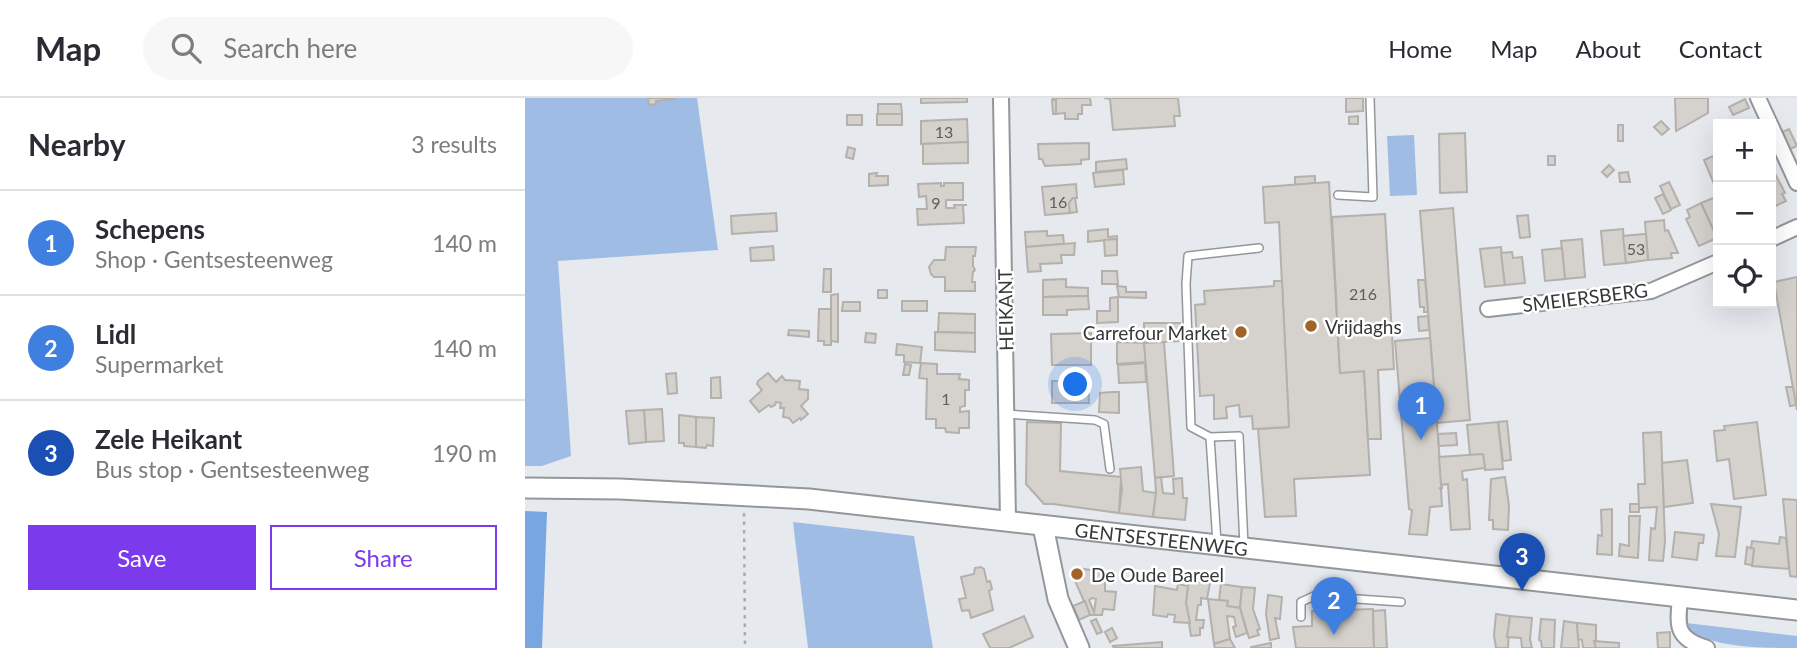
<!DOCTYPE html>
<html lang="en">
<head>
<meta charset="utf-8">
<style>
	body { margin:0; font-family:Lato,sans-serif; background:#f7f7f7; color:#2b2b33 }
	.controls { position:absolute; right:21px; top:21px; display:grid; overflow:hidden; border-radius:0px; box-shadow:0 7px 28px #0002 }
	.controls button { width:63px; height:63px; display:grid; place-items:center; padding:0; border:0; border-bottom:2px solid #e1e1e2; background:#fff; color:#2b2b33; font:35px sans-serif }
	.you { position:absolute; left:551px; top:287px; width:24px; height:24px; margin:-18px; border:5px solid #fff; border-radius:50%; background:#1a73e8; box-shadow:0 0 0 10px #1a73e833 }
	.badge { display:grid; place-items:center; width:46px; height:46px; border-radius:50%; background:#7c3aed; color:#fff; font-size:23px; font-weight:700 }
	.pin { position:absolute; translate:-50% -58px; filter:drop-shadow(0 2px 4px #0008) }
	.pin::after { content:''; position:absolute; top:37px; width:24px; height:21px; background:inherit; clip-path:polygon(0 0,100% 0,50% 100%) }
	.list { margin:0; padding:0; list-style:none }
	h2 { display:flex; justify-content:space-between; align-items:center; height:91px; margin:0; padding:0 28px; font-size:30px }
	h2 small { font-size:23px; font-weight:400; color:#7c7c81 }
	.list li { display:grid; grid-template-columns:46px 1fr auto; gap:21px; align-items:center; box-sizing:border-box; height:105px; padding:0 28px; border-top:2px solid #e1e1e2 }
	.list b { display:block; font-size:26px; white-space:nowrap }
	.list p { margin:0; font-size:23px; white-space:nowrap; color:#7c7c81 }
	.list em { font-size:23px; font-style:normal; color:#7c7c81 }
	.actions { display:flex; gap:14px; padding:21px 28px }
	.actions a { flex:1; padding:16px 0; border:2px solid #7c3aed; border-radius:0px; text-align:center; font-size:24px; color:#7c3aed }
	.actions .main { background:#7c3aed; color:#fff }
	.icon { flex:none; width:38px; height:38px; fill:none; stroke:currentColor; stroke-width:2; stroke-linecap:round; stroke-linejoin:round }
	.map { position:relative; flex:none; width:1272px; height:550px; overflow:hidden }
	header { display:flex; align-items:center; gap:42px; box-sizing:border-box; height:98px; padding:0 35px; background:#fff; border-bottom:2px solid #e1e1e2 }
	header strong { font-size:33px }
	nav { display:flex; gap:38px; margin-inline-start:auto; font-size:24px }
	.search { width:490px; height:63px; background:#f7f7f7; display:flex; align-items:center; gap:18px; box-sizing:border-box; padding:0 24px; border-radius:38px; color:#7c7c81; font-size:26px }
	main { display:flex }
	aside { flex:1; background:#fff }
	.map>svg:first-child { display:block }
	.green { fill:#9fbde4 }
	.forest { fill:#77a6e1 }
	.building { fill:#d5d1cd; stroke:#b4b0ac; stroke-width:2; fill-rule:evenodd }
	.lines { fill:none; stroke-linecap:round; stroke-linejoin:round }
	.lane-casing { stroke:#93979a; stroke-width:10 }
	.street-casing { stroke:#93979a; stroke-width:18 }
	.secondary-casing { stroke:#93979a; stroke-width:23 }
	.path { stroke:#a9abaf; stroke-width:2.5; stroke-dasharray:3.5 5; stroke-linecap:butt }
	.lane { stroke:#fff; stroke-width:7 }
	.street { stroke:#fff; stroke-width:14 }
	.secondary { stroke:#fff; stroke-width:19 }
	.poi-dot { fill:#a16427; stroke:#fff; stroke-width:2.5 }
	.labels { text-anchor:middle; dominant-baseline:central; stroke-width:5; stroke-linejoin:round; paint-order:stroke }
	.number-label { font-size:16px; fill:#5e5e5e }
	.street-label { font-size:19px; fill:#363739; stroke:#fff }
	.poi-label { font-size:19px; fill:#363739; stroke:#fff; text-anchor:start }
</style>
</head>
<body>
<header>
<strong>Map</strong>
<div class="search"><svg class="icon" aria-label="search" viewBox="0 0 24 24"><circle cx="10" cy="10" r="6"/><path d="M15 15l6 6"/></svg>Search here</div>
<nav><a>Home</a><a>Map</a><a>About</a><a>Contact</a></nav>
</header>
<main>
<aside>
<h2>Nearby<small>3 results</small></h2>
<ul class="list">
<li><span class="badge" style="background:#3f7fe0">1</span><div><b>Schepens</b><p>Shop · Gentsesteenweg</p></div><em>140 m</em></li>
<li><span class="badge" style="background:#3f7fe0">2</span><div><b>Lidl</b><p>Supermarket</p></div><em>140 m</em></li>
<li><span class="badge" style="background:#1a4fb4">3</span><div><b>Zele Heikant</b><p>Bus stop · Gentsesteenweg</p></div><em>190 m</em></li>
</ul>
<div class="actions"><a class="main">Save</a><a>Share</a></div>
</aside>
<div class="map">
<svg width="1272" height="550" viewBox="0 0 1272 550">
	<rect width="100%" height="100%" fill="#e6e9ee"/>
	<g class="green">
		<polygon points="0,0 172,0 193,152 33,163 46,358 17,368 0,368"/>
		<polygon points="889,37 892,97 865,98 862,38"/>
		<polygon points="268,424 389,438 408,550 283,550"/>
		<path d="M1161,525L1272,538V550C1234,550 1195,550 1163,533Z"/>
	</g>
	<polygon class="forest" points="0,413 22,414 17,550 0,550"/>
	<g class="building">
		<polygon points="123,0 150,0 150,1 131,3 131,6 124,7"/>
		<polygon points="396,0 442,0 442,4 396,5"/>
		<polygon points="527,0 565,0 566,7 557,7 557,16 553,16 553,21 540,21 540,15 531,16 531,2"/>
		<polygon points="579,0 653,0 655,18 649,18 650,28 588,32 585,1"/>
		<polygon points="821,0 838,0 838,13 821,14"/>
		<polygon points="1150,0 1183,0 1183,15 1151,33"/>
		<polygon points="1220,1 1224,10 1208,17 1204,9"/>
		<polygon points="527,2 531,2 531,16 528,16"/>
		<polygon points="353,6 376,6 377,16 353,16"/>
		<rect x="352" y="16" width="25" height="11"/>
		<rect x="322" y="17" width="15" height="10"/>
		<polygon points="833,18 833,26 824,26 824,19"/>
		<polygon points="442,21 443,44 396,46 396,23"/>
		<polygon points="1136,23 1144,31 1137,37 1129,29"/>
		<rect x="1093" y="27" width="5" height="16"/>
		<polygon points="1264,31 1272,48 1263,52 1255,35"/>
		<polygon points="940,35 942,94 915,95 914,36"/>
		<polygon points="443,44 443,65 398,66 398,46"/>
		<polygon points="564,45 564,61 556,62 556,66 520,68 517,61 514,61 513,46"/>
		<polygon points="323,49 330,51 328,61 321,59"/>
		<rect x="1023" y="58" width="7" height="9"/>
		<polygon points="1188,58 1193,70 1193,84 1189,86 1179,62"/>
		<polygon points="601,61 602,71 571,74 571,64"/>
		<polygon points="1084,67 1089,72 1082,79 1077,74"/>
		<polygon points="1246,68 1260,95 1257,96 1261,103 1246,110"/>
		<polygon points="598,72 599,86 570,89 568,75"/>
		<polygon points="1103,74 1105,84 1095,84 1094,75"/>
		<polygon points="352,75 351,78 363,78 363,87 344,88 344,76"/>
		<polygon points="790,78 790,85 770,87 770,79"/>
		<polygon points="804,84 815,275 839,273 845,377 769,381 771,418 740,419 733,331 764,329 754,124 740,125 738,89"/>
		<polygon points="1144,84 1155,107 1146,111 1135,88"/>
		<polygon points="416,85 416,88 419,88 419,85 438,85 438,102 421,102 421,110 430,110 429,107 442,107 438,107 439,125 393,127 392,111 402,111 401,98 394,99 393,86"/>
		<polygon points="551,86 552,100 548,100 544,105 545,115 520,117 517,89"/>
		<polygon points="1138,96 1146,112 1138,116 1130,100"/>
		<polygon points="1193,98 1193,139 1192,140 1176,105"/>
		<polygon points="548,100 550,100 552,114 545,115 544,105"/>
		<polygon points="1176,105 1192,140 1174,148 1161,121 1165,119 1162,112"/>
		<polygon points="928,110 945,322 912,325 895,113"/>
		<polygon points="251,115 252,133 207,136 206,118"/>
		<polygon points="860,116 869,271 853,272 856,341 843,341 839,273 815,275 807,119"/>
		<polygon points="1003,117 1005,139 995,140 992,118"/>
		<polygon points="1139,122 1140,133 1143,132 1153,155 1146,155 1147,160 1123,162 1120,124"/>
		<polygon points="583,131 583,139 592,138 592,141 563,144 563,133"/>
		<polygon points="1098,131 1101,165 1079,167 1076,133"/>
		<polygon points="522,133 522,138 538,137 539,146 501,149 500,134"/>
		<polygon points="1119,136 1121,136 1123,162 1101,165 1098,138"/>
		<polygon points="592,141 592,157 580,158 579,142"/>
		<polygon points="1057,141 1060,179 1040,181 1036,143"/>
		<polygon points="550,145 549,157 536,157 537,165 515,166 516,173 503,174 501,149"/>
		<polygon points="248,148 249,162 226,163 225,150"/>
		<polygon points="421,149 451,149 450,158 448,158 448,168 450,172 448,174 447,184 450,184 450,193 420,193 420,179 409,179 406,176 404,169 409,162 420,162"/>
		<polygon points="976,149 980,187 960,189 955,151"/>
		<polygon points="1037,150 1040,181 1020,183 1017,152"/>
		<polygon points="987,154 988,160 997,159 1000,185 980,187 976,155"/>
		<polygon points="299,171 306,171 306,194 298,194"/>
		<polygon points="577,173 592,173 593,186 577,186"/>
		<polygon points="1272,179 1272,312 1249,184"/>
		<polygon points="541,181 541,189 563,190 563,198 518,199 518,182"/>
		<polygon points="893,182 900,182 903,214 899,214 899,209 895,209"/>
		<polygon points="749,183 757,183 764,329 728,331 727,318 715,319 714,307 701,309 702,320 689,321 689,297 675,298 670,207 680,206 679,193 749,188"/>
		<polygon points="592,188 601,189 601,194 621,194 621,200 594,199"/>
		<rect x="353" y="192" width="9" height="8"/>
		<polygon points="313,196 313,244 306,243 306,197"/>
		<polygon points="563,198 564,211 542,212 542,217 518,217 518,199"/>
		<polygon points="593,199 593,224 572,225 572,213 585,213 585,200"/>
		<rect x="377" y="203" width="25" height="10"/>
		<polygon points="318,204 335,204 335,213 317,213"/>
		<polygon points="294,211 306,211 306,247 299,247 299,243 293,243"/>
		<polygon points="414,215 450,216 450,235 413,234"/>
		<polygon points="903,218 904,232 894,233 893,219"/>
		<polygon points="619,225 655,225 656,243 619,245"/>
		<polygon points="264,232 284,233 284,239 263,237"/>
		<polygon points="410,234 450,235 450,254 410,252"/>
		<polygon points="341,235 351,236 350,245 340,244"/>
		<polygon points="566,235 566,267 527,267 526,236"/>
		<polygon points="905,240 917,390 914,390 916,391 917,408 905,409 902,437 884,436 887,412 884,411 870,243"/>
		<polygon points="592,244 619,245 621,264 592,266"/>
		<polygon points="639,244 649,378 630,380 619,245"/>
		<polygon points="372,246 397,249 395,265 379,264 379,257 371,257"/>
		<polygon points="396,265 412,266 412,276 435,276 434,281 444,282 444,292 440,292 440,308 435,309 435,314 444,313 444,330 434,330 434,335 421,334 420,330 411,330 411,321 401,321 402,281 394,280"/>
		<polygon points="620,265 621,284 594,285 593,267"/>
		<polygon points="380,266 386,267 384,277 378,277"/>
		<polygon points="151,275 152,295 143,296 141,276"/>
		<polygon points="243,275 251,284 257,278 260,282 275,283 274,291 283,292 283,301 276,308 283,316 276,322 275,320 268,325 264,320 258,319 259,310 255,310 256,305 251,304 250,307 246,309 244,307 234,314 225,303 237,292 232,286 233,283"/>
		<polygon points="545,277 559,277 559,283 563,283 564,305 527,305 527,283 546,283"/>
		<polygon points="195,279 196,300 186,300 186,280"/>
		<polygon points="1261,289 1268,289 1271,307 1265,308"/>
		<polygon points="587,294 594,294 594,315 574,314 575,295"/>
		<polygon points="137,311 139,343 121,344 119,312"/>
		<polygon points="119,312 121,344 104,346 101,313"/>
		<polygon points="154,317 171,319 171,349 159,348 159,345 154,345"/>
		<polygon points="171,319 189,320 188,348 182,347 181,350 171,349"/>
		<polygon points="982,323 986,362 978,363 973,324"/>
		<polygon points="502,324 536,325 535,373 596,379 594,415 528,406 519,406 501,386"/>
		<polygon points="973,324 978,371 960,372 958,356 945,357 942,327"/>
		<polygon points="1232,324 1241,397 1209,401 1204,361 1192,363 1189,333 1200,332 1199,328"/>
		<polygon points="1136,334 1140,443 1138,463 1124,462 1126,430 1130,431 1132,409 1114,410 1113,386 1120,386 1118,335"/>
		<polygon points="931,335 932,347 914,348 913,336"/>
		<polygon points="958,356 960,370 937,373 938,382 942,381 945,431 926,432 923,386 916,387 914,359"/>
		<polygon points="1162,362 1168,405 1139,409 1137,365"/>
		<polygon points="616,369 618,393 631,395 628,419 594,415 597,391 595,371"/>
		<polygon points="636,379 638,395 649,396 648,381 657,380 658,400 662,400 660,422 628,419 631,395 630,380"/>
		<polygon points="980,379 984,408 983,432 968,431 968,422 964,422 966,381"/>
		<polygon points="1258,401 1272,402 1272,479 1265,478"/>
		<rect x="1105" y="406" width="9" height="8"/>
		<polygon points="1186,406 1216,409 1210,459 1191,458 1194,436"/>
		<polygon points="1087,411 1087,457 1072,456 1073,437 1077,438 1076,412"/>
		<polygon points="1104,418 1115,418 1113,460 1094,458 1095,446 1104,448"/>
		<polygon points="1150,434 1179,437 1178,445 1174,445 1172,462 1147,459"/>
		<polygon points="1255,439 1261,440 1264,471 1227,468 1229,451 1226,450 1227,443 1254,446"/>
		<polygon points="1222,449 1229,451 1227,467 1220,466"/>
		<polygon points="456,469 459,471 462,484 465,483 467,491 464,493 468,512 446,520 444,512 437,513 434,501 441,500 436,479 449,476 450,470"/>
		<path d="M552,470L580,474V493L591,494L589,512L578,511L577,517H565L547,476ZM567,500L571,501L569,514L564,502Z"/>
		<polygon points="663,483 685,485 682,501 676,500 676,507 673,507 671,522 679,522 678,530 675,530 675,537 666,538 661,505"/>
		<polygon points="653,486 663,488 661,505 665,525 649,524 650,517 643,516 642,519 628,517 630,488 652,492"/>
		<polygon points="696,486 717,489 715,510 702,508 703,503 694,502"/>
		<polygon points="717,489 730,490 728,511 735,531 732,532 734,537 724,540 715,510"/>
		<polygon points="743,497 757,499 755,521 750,520 754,540 745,542 741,516"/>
		<polygon points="683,501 703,503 702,508 715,510 722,535 711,539 708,529 711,528 709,519 702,518 705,541 689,546"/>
		<polygon points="560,503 565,517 554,522 548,508"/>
		<polygon points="848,511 849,550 771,550 768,529 787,528 787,513"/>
		<polygon points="860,512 862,550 849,550 848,513"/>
		<polygon points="971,516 985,518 983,550 971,550 969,537"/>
		<polygon points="499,518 508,539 484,550 465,550 458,536"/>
		<polygon points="985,518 1007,520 1005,541 1007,550 997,550 996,540 982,539"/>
		<polygon points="571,521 577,534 572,536 566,523"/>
		<polygon points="1016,521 1030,522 1029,550 1017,550 1016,543 1014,542"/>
		<polygon points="1039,523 1052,525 1054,550 1036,550"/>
		<polygon points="1052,525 1071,527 1071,550 1058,550 1057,542 1053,541"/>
		<polygon points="587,530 592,540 585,544 580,534"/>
		<polygon points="1145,534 1145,550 1133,550 1132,535"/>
		<polygon points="705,541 710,550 690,550 689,546"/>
		<polygon points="1069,543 1094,545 1094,550 1071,550"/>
		<polygon points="637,544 637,550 589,550 588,548"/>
		<polygon points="746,545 746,550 726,550 726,549"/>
	</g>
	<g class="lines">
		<defs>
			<g id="lane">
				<polyline points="813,97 848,99 845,0"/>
				<polyline points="481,316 570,322 579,326 585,371"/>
				<polyline points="685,339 714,338 719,448"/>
				<polyline points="692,445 685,339 666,329 661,186 663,158 734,150"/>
				<polyline points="776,519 776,504 789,498 876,504"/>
			</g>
			<g id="street">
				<polyline points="476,0 483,423"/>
				<polyline points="1233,0 1245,26"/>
				<polyline points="1246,28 1272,85"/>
				<polyline points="1246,141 1272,129"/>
				<polyline points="963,211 1126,193 1193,164"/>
				<path d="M1155,500C1152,530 1151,540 1182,550"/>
			</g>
			<g id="secondary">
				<path id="s1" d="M0,390L95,391L284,401L1272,512"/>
				<polyline points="518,428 533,501 554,550"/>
			</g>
		</defs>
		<use href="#lane" class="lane-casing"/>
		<use href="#street" class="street-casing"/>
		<use href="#secondary" class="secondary-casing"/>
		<polyline class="path" points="219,415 220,550"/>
		<use href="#lane" class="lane"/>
		<use href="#street" class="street"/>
		<use href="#secondary" class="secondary"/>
	</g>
	<g class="poi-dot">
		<circle cx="786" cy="228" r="7"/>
		<circle cx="716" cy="234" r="7"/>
		<circle cx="552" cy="476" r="7"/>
	</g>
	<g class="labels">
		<g class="number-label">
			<text x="419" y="33">13</text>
			<text x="533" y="103">16</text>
			<text x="411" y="104">9</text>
			<text x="1111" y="150">53</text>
			<text x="838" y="195">216</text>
			<text x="421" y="300">1</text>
		</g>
		<g class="street-label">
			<text transform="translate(1060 199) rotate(-7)">SMEIERSBERG</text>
			<text transform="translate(480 212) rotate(-91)">HEIKANT</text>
			<text stroke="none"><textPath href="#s1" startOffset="639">GENTSESTEENWEG</textPath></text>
		</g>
		<g class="poi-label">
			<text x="800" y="228">Vrijdaghs</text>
			<text x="702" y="234" text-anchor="end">Carrefour Market</text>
			<text x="566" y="476">De Oude Bareel</text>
		</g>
	</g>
</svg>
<div class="controls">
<button>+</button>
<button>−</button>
<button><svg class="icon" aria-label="locate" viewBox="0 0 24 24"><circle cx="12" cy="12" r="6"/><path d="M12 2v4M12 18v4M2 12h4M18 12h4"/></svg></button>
</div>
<div class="you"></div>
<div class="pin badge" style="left:896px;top:342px;background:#3f7fe0">1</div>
<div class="pin badge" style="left:809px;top:537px;background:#3f7fe0">2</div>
<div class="pin badge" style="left:997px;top:493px;background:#1a4fb4">3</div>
</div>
</main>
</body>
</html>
